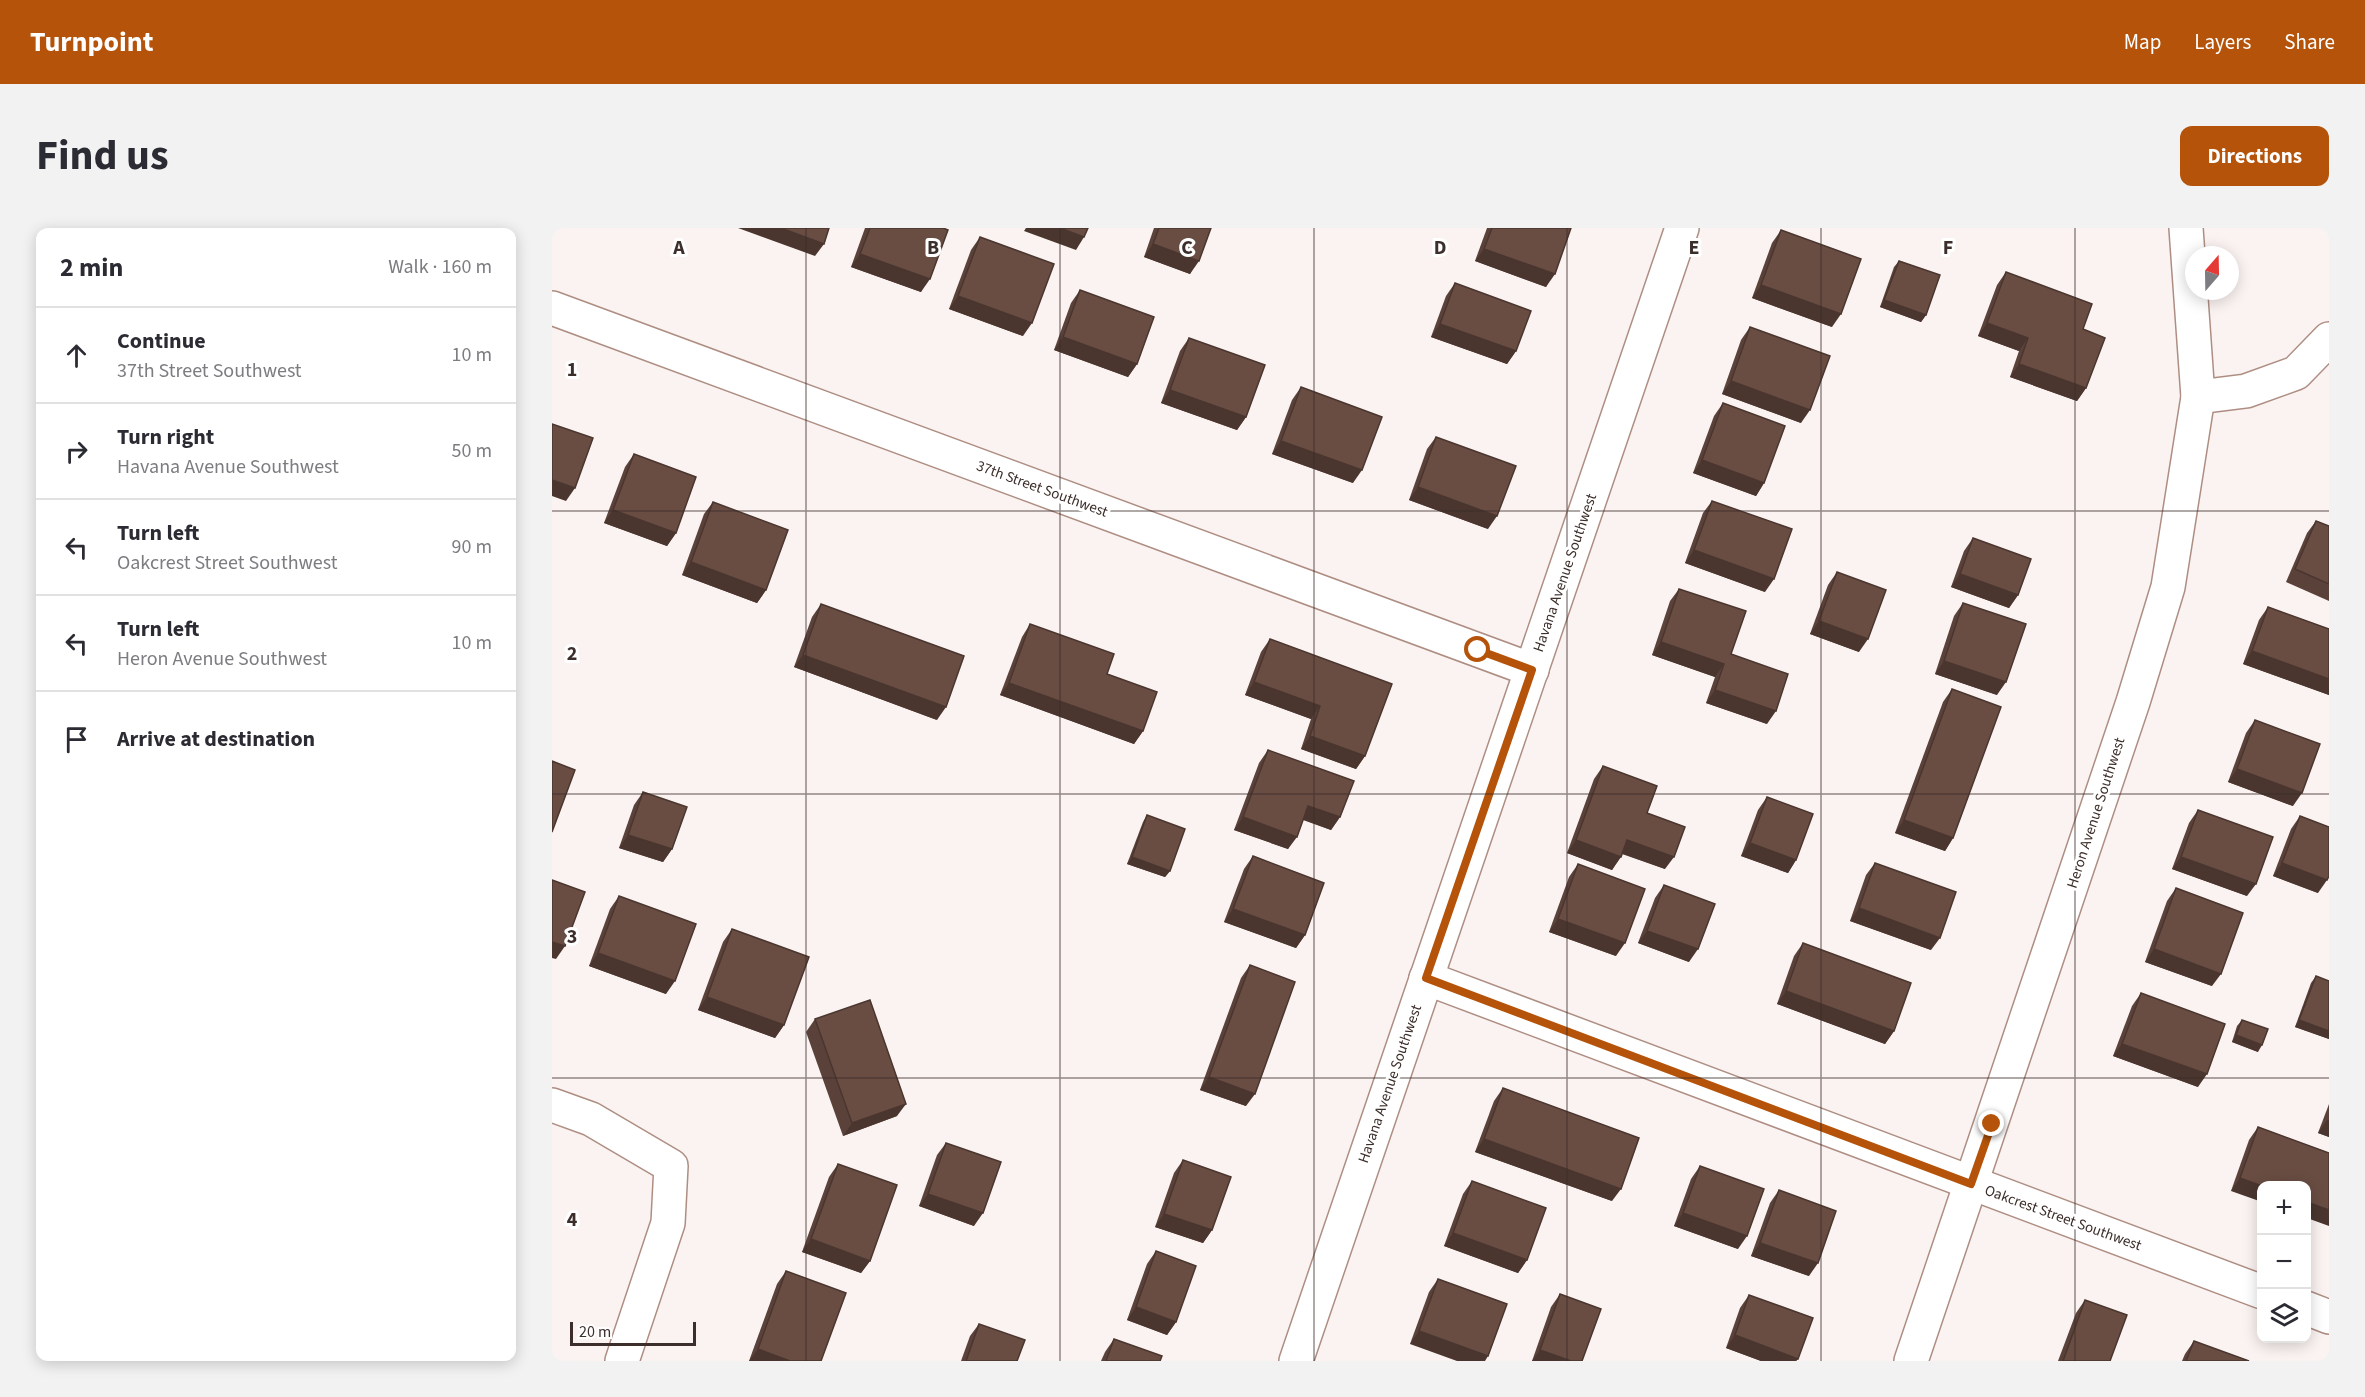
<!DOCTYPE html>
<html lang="en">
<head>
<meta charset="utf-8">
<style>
	body { margin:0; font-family:"Source Sans 3",sans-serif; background:#f2f2f3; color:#2b2b33 }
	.controls { position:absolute; right:18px; bottom:18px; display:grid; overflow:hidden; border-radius:12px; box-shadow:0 3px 15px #0003 }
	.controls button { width:54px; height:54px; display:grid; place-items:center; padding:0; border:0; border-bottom:2px solid #e1e1e2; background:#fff; color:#2b2b33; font:30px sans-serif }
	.compass { position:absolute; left:1633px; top:18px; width:54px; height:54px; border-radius:50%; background:#fff; box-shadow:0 3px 15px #0003; rotate:20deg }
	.scale { position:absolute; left:18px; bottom:15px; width:126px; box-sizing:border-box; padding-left:6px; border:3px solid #3c2e2a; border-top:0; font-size:16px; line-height:21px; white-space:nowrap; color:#3c2e2a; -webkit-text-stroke:4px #fff; paint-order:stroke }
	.stop { position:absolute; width:18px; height:18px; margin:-14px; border:4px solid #b45309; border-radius:50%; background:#fff }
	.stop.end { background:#b45309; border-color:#fff; box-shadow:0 2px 6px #0008 }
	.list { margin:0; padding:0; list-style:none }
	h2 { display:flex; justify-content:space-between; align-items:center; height:78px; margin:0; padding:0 24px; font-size:26px }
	h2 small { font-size:20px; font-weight:400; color:#7c7c81 }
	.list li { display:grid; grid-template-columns:39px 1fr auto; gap:18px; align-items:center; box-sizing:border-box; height:96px; padding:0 24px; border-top:2px solid #e1e1e2 }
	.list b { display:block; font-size:22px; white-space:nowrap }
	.list p { margin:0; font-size:20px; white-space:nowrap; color:#7c7c81 }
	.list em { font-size:20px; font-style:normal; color:#7c7c81 }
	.icon { flex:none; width:33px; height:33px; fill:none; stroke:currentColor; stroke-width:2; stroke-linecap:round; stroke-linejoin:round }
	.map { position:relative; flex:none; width:1777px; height:1133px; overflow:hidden; border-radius:12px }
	header { display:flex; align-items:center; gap:36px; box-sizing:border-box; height:84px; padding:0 30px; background:#b45309; color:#fff }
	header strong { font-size:28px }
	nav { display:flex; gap:33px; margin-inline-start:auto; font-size:21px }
	.intro { display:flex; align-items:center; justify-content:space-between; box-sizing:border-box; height:144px; padding:0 36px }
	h1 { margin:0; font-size:42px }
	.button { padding:15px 27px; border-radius:12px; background:#b45309; color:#fff; font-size:21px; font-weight:700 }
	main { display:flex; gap:36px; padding:0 36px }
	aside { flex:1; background:#fff; border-radius:12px; box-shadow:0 3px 15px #0003 }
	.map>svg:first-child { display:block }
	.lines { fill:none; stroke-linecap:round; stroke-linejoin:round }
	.minor-casing { stroke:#ae8e83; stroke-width:36 }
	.minor { stroke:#fff; stroke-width:33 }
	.wall { fill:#5a423a }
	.shaded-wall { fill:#4a362f }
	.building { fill:#694d43; stroke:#4a362f; stroke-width:1.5 }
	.route { stroke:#b45309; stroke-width:8 }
	.grid { fill:none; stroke:#3c2e2a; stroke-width:1.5; stroke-opacity:0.55 }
	.labels { text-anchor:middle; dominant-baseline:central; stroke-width:6; stroke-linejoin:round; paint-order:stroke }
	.street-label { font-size:15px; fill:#3c2e2a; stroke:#fff }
	.grid-label { font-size:20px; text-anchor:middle; font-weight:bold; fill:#3c2e2a; stroke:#fff; stroke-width:6; stroke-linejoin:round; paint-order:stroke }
</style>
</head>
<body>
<header>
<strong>Turnpoint</strong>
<nav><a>Map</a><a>Layers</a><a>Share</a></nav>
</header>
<div class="intro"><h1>Find us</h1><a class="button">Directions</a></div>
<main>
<aside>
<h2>2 min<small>Walk · 160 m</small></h2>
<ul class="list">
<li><svg class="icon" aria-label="ahead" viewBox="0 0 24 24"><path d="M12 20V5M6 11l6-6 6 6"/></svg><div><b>Continue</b><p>37th Street Southwest</p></div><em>10 m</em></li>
<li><svg class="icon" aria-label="right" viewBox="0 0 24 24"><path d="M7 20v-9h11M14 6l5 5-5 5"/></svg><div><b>Turn right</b><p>Havana Avenue Southwest</p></div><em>50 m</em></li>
<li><svg class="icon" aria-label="left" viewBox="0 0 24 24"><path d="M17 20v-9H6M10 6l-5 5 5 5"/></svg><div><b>Turn left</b><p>Oakcrest Street Southwest</p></div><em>90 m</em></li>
<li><svg class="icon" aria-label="left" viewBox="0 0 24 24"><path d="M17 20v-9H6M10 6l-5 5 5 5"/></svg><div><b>Turn left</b><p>Heron Avenue Southwest</p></div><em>10 m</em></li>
<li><svg class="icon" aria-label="arrive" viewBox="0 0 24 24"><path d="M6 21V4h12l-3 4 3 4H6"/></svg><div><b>Arrive at destination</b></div></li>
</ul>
</aside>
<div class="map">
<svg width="1777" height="1133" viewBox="0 0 1777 1133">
	<rect width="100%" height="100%" fill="#fbf3f1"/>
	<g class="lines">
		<defs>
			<g id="minor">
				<polyline points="0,80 980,442"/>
				<polyline points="1646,169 1694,163 1744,145 1777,111"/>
				<polyline points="874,750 1710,1064"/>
				<polyline points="0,877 39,891 119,938 116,995 70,1133"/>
				<polyline points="1754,1080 1777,1089"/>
				<polyline points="744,1133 1130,0"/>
				<polyline points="1359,1133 1581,474 1616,359 1646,169 1634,0"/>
			</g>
		</defs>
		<use href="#minor" class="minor-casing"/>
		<use href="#minor" class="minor"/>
	</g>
	<g class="wall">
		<polygon points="313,0 391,0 369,64 299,39"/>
		<polygon points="602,0 659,0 638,46 592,29"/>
		<polygon points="935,0 1019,0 994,59 923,33"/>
		<polygon points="1229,2 1280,99 1200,70 1220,15"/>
		<polygon points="428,9 471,108 397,81 419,22"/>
		<polygon points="1347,33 1374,87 1369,94 1328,79 1342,39"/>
		<polygon points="1454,44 1531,101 1534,160 1525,173 1458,149 1467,123 1426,108 1445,57"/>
		<polygon points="903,55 964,123 955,136 879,109 894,68"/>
		<polygon points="528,62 585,136 576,149 502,122 519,75"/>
		<polygon points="1198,99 1249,195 1170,166 1189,112"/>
		<polygon points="637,110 694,189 685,202 609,175 628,123"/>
		<polygon points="749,159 801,255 720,226 740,172"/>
		<polygon points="1171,175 1212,255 1204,268 1141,245 1162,188"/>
		<polygon points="884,209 936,301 857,272 875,221"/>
		<polygon points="82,226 124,305 115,318 52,295 73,239"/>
		<polygon points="1160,273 1213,364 1133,335 1151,285"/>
		<polygon points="161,274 214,362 205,375 130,347 152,286"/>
		<polygon points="1764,293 1777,298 1777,373 1734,354 1755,305"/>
		<polygon points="1421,310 1466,367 1457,380 1399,359 1412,323"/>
		<polygon points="1285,344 1307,424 1258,406 1276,357"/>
		<polygon points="1127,361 1179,426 1215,496 1154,475 1163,449 1100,427 1118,373"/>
		<polygon points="1411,375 1445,467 1383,446 1402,388"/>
		<polygon points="269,376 385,492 242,439 260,389"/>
		<polygon points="1716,379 1777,401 1777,467 1691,436 1707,392"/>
		<polygon points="478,396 555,446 591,503 582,516 448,467 470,409"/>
		<polygon points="718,411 813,528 804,541 749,521 759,491 693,467 709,424"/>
		<polygon points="1400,461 1401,610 1393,623 1343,605 1391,474"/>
		<polygon points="1703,492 1741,578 1676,554 1694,505"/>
		<polygon points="716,522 788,589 779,602 751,592 736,621 682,602 707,535"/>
		<polygon points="1051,538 1095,585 1113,641 1070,626 1060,642 1015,625 1042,551"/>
		<polygon points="91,564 120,621 111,634 67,620 82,577"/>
		<polygon points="1215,569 1244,632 1236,645 1189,628 1206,582"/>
		<polygon points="1646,582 1695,668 1620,641 1637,595"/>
		<polygon points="595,587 618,643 613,649 575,636 591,594"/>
		<polygon points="1748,588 1766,665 1721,648 1739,601"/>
		<polygon points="701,628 753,707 744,720 672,694 692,641"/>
		<polygon points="1323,635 1379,722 1298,693 1314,647"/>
		<polygon points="1026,636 1064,728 997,704 1017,649"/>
		<polygon points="1112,657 1137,734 1086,715 1103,670"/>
		<polygon points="1624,660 1660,758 1593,734 1615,673"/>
		<polygon points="67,668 114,766 37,738 58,681"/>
		<polygon points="180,701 232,797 223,810 146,782 171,714"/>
		<polygon points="1251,715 1342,803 1333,816 1225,776 1242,728"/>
		<polygon points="698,737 694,878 648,862 689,750"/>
		<polygon points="1764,748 1777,753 1777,811 1743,799 1759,755"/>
		<polygon points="1589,765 1646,859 1561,828 1580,778"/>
		<polygon points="263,791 345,888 291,908 254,804"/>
		<polygon points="1690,792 1706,824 1680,814 1685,798"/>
		<polygon points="951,860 1060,973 923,924 942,873"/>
		<polygon points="1777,876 1777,909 1766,905"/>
		<polygon points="1706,899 1777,925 1679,963 1697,912"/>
		<polygon points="394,915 422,998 367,978 385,927"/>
		<polygon points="631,932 660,1002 651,1015 603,999 622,945"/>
		<polygon points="286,936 318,1033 309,1045 250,1024 277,949"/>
		<polygon points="1148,938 1186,1021 1122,998 1139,951"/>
		<polygon points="920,953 975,1032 966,1045 892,1018 911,966"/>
		<polygon points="1227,962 1257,1048 1199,1028 1218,975"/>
		<polygon points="604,1023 624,1094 615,1107 575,1092 595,1036"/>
		<polygon points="234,1043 269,1133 197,1133 225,1056"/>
		<polygon points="886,1051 955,1076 858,1116 877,1064"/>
		<polygon points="1008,1066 1030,1133 980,1133 999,1079"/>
		<polygon points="1197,1067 1246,1131 1244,1133 1209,1133 1174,1120 1188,1080"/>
		<polygon points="1533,1072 1558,1133 1506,1133 1524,1085"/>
		<polygon points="427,1096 465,1133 409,1133 418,1108"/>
		<polygon points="562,1111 608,1133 549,1133 553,1124"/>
		<polygon points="1642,1113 1697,1133 1630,1133 1633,1126"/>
	</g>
	<g class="shaded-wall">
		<polygon points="186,0 229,0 272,16 263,28"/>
		<polygon points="474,0 508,0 532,9 524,22 472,3"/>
		<polygon points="601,16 647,33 638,46 592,29"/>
		<polygon points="932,21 1003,46 994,59 923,33"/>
		<polygon points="308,26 378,51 369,64 299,39"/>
		<polygon points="1209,57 1289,86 1280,99 1200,70"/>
		<polygon points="406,68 480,95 471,108 397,81"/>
		<polygon points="1332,72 1374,87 1369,94 1328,79"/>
		<polygon points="1435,95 1476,110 1467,123 1426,108"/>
		<polygon points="888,96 964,123 955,136 879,109"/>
		<polygon points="511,109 585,136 576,149 502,122"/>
		<polygon points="1467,136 1534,160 1525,173 1458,149"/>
		<polygon points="1179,153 1258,182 1249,195 1170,166"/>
		<polygon points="618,162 694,189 685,202 609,175"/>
		<polygon points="729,213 810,242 801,255 720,226"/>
		<polygon points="1150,232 1212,255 1204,268 1141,245"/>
		<polygon points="0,252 23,260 14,273 0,268"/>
		<polygon points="866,259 945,288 936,301 857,272"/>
		<polygon points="61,282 124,305 115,318 52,295"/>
		<polygon points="1142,322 1222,351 1213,364 1133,335"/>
		<polygon points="139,334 214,362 205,375 130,347"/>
		<polygon points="1408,346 1466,367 1457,380 1399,359"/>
		<polygon points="1267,393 1316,411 1307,424 1258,406"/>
		<polygon points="1109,414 1172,436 1163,449 1100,427"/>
		<polygon points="1700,423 1777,451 1777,467 1691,436"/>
		<polygon points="251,427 394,479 385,492 242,439"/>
		<polygon points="1392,433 1454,454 1445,467 1383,446"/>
		<polygon points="702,454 768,478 759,491 693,467"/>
		<polygon points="457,455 591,503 582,516 448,467"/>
		<polygon points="1163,462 1224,483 1215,496 1154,475"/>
		<polygon points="758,508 813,528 804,541 749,521"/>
		<polygon points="1685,541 1750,565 1741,578 1676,554"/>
		<polygon points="756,578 788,589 779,602 747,590"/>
		<polygon points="691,589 745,609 736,621 682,602"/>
		<polygon points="1352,592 1401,610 1393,623 1343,605"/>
		<polygon points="76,607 120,621 111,634 67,620"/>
		<polygon points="1024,612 1069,629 1060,642 1015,625"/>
		<polygon points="1075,612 1122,629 1113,641 1066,624"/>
		<polygon points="1198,615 1244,632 1236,645 1189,628"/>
		<polygon points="580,629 618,643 613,649 575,636"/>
		<polygon points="1629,629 1704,656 1695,668 1620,641"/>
		<polygon points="1730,635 1775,652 1766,665 1721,648"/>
		<polygon points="1307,680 1388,710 1379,722 1298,693"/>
		<polygon points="681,681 753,707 744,720 672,694"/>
		<polygon points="1006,691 1073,715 1064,728 997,704"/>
		<polygon points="1095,703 1146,721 1137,734 1086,715"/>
		<polygon points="0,714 13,718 4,731 0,730"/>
		<polygon points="1602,721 1669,746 1660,758 1593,734"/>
		<polygon points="46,725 123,753 114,766 37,738"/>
		<polygon points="1234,763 1342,803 1333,816 1225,776"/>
		<polygon points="155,769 232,797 223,810 146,782"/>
		<polygon points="1747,792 1777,803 1777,811 1743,799"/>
		<polygon points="1684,807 1710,817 1706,824 1680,814"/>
		<polygon points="1570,816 1655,846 1646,859 1561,828"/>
		<polygon points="657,849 703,866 694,878 648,862"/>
		<polygon points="354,876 345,888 291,908 300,895"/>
		<polygon points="1775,892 1777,892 1777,909 1766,905"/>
		<polygon points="932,911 1069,961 1060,973 923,924"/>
		<polygon points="1688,950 1710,958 1710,974 1679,963"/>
		<polygon points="376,966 431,985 422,998 367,978"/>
		<polygon points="1755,974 1777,982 1777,998 1755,990"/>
		<polygon points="1131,985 1195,1008 1186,1021 1122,998"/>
		<polygon points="612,986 660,1002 651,1015 603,999"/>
		<polygon points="901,1005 975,1032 966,1045 892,1018"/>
		<polygon points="259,1011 318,1033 309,1045 250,1024"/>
		<polygon points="1208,1015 1266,1035 1257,1048 1199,1028"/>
		<polygon points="584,1079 624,1094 615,1107 575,1092"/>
		<polygon points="867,1103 936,1128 933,1133 905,1133 858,1116"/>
		<polygon points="1183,1107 1246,1131 1244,1133 1209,1133 1174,1120"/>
		<polygon points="206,1121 238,1133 197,1133"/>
		<polygon points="988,1122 1019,1133 980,1133"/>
	</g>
	<g class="building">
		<polygon points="229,0 277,0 272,16"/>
		<polygon points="318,0 391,0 396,2 378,51 308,26"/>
		<polygon points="508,0 536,0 532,9"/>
		<polygon points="607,0 659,0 647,33 601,16"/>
		<polygon points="940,0 1019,0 1003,46 932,21"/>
		<polygon points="1229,2 1309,31 1289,86 1209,57"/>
		<polygon points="428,9 502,36 480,95 406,68"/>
		<polygon points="1347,33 1388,47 1374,87 1332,72"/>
		<polygon points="1454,44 1540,76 1531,101 1553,110 1534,160 1467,136 1476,110 1435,95"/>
		<polygon points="903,55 979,83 964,123 888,96"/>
		<polygon points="528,62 602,89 585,136 511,109"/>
		<polygon points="1198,99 1278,128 1258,182 1179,153"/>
		<polygon points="637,110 713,137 694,189 618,162"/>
		<polygon points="749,159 830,189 810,242 729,213"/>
		<polygon points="1171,175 1233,198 1212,255 1150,232"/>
		<polygon points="0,196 41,210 23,260 0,252"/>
		<polygon points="884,209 964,238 945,288 866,259"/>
		<polygon points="82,226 144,249 124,305 61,282"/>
		<polygon points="1160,273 1240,301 1222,351 1142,322"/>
		<polygon points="161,274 236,302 214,362 139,334"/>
		<polygon points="1764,293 1777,298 1777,356 1743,341"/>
		<polygon points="1421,310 1479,331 1466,367 1408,346"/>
		<polygon points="1285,344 1334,362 1316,411 1267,393"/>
		<polygon points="1127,361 1194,383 1179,426 1236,446 1224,483 1163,462 1172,436 1109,414"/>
		<polygon points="1411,375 1474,396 1454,454 1392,433"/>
		<polygon points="269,376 412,428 394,479 251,427"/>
		<polygon points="1716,379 1777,401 1777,451 1700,423"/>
		<polygon points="478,396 562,426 555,446 605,464 591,503 457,455"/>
		<polygon points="718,411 840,456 813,528 758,508 768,478 702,454"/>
		<polygon points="1400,461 1449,479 1401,610 1352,592"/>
		<polygon points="1703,492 1768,516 1750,565 1685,541"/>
		<polygon points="716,522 802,553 788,589 756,578 745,609 691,589"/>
		<polygon points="0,533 23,542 0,604"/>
		<polygon points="1051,538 1105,558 1095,585 1133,599 1122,629 1075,612 1069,629 1024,612"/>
		<polygon points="91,564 135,579 120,621 76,607"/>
		<polygon points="1215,569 1261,586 1244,632 1198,615"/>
		<polygon points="1646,582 1721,609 1704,656 1629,629"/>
		<polygon points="595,587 633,601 618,643 580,629"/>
		<polygon points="1748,588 1777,599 1777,648 1775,652 1730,635"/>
		<polygon points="701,628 772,655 753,707 681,681"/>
		<polygon points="1323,635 1404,664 1388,710 1307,680"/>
		<polygon points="1026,636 1093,661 1073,715 1006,691"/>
		<polygon points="0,652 33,664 13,718 0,714"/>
		<polygon points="1112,657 1163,676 1146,721 1095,703"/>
		<polygon points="1624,660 1691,685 1669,746 1602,721"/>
		<polygon points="67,668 144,696 123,753 46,725"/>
		<polygon points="180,701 257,729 232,797 155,769"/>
		<polygon points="1251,715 1359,755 1342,803 1234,763"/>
		<polygon points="698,737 743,754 703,866 657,849"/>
		<polygon points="1764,748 1777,753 1777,803 1747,792"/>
		<polygon points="1589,765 1673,796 1655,846 1570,816"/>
		<polygon points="318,772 354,876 300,895 263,791"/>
		<polygon points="1690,792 1716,801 1710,817 1684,807"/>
		<polygon points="951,860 1087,910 1069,961 932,911"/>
		<polygon points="1706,899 1777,925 1777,982 1755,974 1755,957 1710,958 1688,950"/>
		<polygon points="394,915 449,934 431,985 376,966"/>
		<polygon points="631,932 679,949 660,1002 612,986"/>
		<polygon points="286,936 345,957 318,1033 259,1011"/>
		<polygon points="1148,938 1212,961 1195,1008 1131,985"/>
		<polygon points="920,953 994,980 975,1032 901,1005"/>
		<polygon points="1227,962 1284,983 1266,1035 1208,1015"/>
		<polygon points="604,1023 644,1038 624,1094 584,1079"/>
		<polygon points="234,1043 294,1065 269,1133 238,1133 206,1121"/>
		<polygon points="886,1051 955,1076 936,1128 867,1103"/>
		<polygon points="1008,1066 1049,1081 1030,1133 1019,1133 988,1122"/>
		<polygon points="1197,1067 1261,1090 1246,1131 1183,1107"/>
		<polygon points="1533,1072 1575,1087 1558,1133 1511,1133"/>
		<polygon points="427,1096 473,1112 465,1133 414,1133"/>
		<polygon points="562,1111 610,1128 608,1133 554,1133"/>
		<polygon points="1642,1113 1697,1133 1634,1133"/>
	</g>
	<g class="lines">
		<polyline class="route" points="926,422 980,442 874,750 1419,956 1440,896"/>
	</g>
	<path class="grid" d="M254,0V1133M508,0V1133M762,0V1133M1015,0V1133M1269,0V1133M1523,0V1133M0,283H1777M0,566H1777M0,850H1777"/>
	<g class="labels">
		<g class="street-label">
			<text transform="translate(490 261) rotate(20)">37th Street Southwest</text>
			<text transform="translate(1013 345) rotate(-71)">Havana Avenue Southwest</text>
			<text transform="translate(1544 585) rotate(-72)">Heron Avenue Southwest</text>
			<text transform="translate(838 856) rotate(-71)">Havana Avenue Southwest</text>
			<text transform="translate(1511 990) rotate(20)">Oakcrest Street Southwest</text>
		</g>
	</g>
	<g class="grid-label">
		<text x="127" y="26">A</text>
		<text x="381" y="26">B</text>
		<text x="635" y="26">C</text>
		<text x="888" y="26">D</text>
		<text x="1142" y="26">E</text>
		<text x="1396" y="26">F</text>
		<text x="20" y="148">1</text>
		<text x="20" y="432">2</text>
		<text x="20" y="715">3</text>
		<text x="20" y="998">4</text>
	</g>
</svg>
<div class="controls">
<button>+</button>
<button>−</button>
<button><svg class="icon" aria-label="layers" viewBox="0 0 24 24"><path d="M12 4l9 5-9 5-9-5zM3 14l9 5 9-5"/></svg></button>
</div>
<svg class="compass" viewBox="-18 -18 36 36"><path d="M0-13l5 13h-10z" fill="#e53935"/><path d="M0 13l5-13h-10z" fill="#7c7c81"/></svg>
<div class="scale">20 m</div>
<div class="stop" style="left:926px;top:422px"></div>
<div class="stop end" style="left:1440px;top:896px"></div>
</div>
</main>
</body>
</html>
